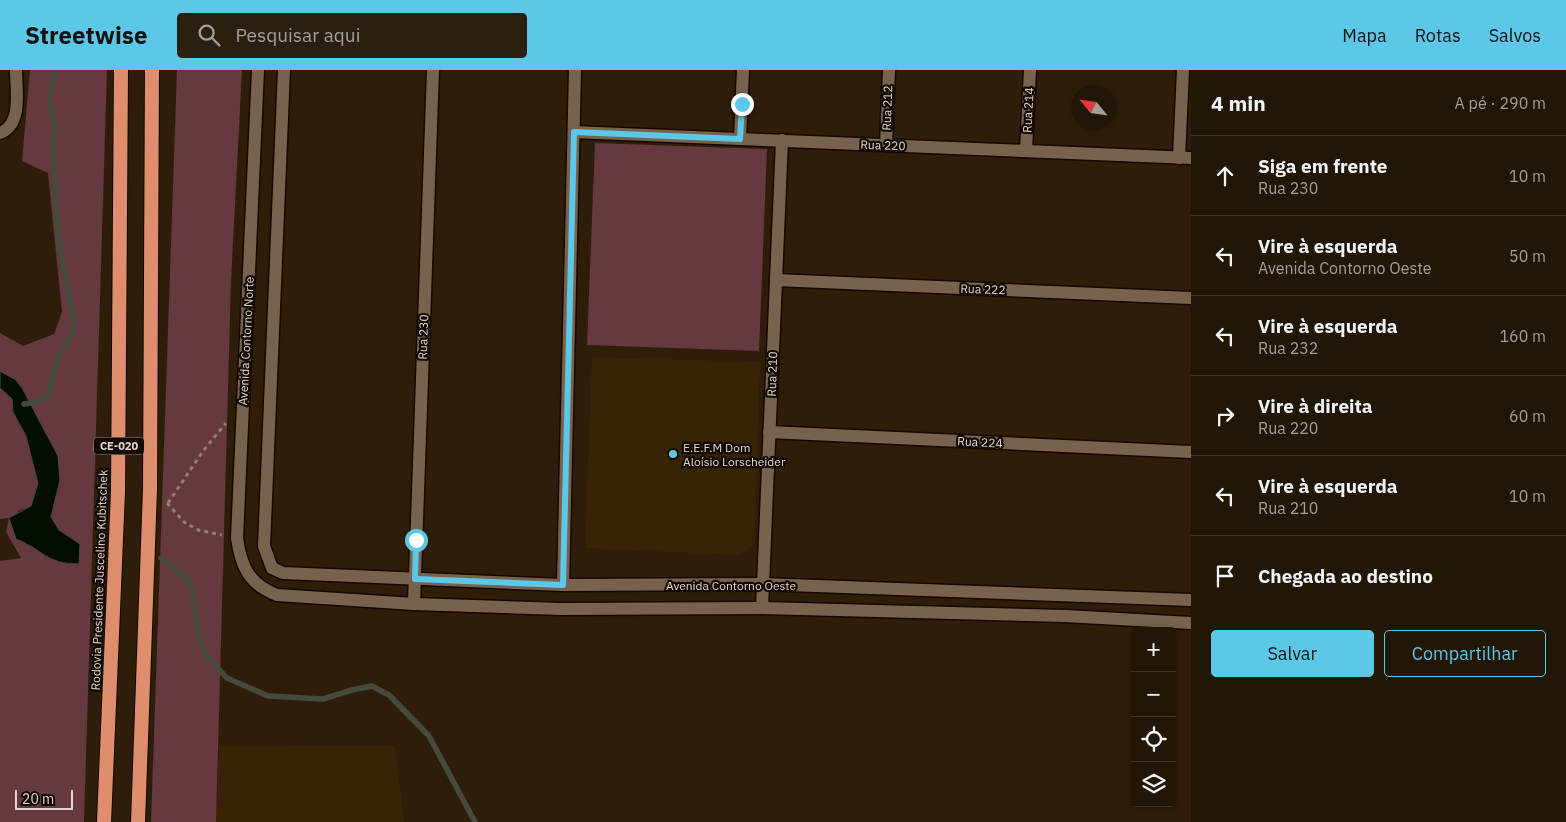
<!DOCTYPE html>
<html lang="pt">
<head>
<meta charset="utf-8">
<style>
	body { margin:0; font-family:"IBM Plex Sans",sans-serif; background:#2a1f11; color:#f1f3f6 }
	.controls { position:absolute; right:15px; bottom:15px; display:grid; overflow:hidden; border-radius:5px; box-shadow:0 2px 8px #0003 }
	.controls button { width:45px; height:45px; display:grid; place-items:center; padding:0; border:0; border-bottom:1px solid #3f3528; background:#221607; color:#f1f3f6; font:25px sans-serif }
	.compass { position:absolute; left:1071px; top:15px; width:45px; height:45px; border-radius:50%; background:#221607; box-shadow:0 2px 8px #0003; rotate:299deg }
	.scale { position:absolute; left:15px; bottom:12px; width:58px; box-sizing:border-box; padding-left:5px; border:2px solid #e1d5c9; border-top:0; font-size:14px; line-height:18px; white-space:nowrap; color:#e1d5c9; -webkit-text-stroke:4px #110a03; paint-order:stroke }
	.stop { position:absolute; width:15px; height:15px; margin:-11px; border:4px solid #5dc7e8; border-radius:50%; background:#fff }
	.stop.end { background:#5dc7e8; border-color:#fff; box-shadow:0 1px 5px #0008 }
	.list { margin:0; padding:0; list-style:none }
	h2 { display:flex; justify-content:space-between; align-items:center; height:65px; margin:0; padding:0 20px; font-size:21px }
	h2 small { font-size:16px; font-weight:400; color:#a29f9b }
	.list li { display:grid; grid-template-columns:32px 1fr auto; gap:15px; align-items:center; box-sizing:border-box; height:80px; padding:0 20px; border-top:1px solid #3f3528 }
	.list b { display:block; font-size:19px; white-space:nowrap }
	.list p { margin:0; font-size:16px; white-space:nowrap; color:#a29f9b }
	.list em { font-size:16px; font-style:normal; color:#a29f9b }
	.actions { display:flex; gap:10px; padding:15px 20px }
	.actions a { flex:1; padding:11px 0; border:1px solid #5dc7e8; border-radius:5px; text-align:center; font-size:18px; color:#5dc7e8 }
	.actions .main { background:#5dc7e8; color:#111 }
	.icon { flex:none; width:28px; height:28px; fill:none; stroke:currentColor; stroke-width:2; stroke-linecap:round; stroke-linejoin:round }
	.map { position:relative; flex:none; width:1191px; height:752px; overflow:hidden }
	header { display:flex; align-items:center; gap:30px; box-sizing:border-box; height:70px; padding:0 25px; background:#5dc7e8; color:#111 }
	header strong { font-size:24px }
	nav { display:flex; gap:28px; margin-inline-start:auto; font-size:18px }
	.search { width:350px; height:45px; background:#2a1f11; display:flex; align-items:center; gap:12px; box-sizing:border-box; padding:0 18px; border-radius:5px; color:#a29f9b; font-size:19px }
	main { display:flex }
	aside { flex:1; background:#221607 }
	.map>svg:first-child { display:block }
	.built { fill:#382307 }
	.green { fill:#66383f }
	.water { fill:#030e00; stroke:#464a3c }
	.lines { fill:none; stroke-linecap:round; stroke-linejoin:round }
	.stream { stroke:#464a3c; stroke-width:5.5 }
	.minor-casing { stroke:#160700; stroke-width:15 }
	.tertiary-casing { stroke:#160700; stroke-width:15 }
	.trunk-casing { stroke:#160700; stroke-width:16 }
	.path { stroke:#8f8171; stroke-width:3; stroke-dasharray:4 4; stroke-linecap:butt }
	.minor { stroke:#77634d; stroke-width:12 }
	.tertiary { stroke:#77634d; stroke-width:12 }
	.trunk { stroke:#de8e6d; stroke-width:14 }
	.route { stroke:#5dc7e8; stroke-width:6 }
	.poi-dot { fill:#5dc7e8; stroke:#110a03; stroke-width:2 }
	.labels { text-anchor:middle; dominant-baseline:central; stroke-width:4.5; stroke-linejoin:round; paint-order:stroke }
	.shield { fill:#110a03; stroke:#a3988e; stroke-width:1 }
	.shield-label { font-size:11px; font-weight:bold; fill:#e1d5c9 }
	.street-label { font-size:12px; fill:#e1d5c9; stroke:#110a03 }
	.poi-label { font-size:12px; fill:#e1d5c9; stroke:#110a03; text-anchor:start }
</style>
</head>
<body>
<header>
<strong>Streetwise</strong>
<div class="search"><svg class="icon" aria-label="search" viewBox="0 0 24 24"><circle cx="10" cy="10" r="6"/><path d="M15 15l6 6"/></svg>Pesquisar aqui</div>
<nav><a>Mapa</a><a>Rotas</a><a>Salvos</a></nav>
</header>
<main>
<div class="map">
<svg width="1191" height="752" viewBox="0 0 1191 752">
	<rect width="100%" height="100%" fill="#2e1e09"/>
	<g class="built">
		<polygon points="592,287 760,292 754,475 740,485 585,478"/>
		<polygon points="219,675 395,676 404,752 216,752"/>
	</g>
	<g class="green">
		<polygon points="30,0 107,0 84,752 0,752 0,491 21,488 6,462 9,448 0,449 0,318 12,329 13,342 26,366 38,413 31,436 18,441 16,469 35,477 46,487 80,474 59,460 51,447 60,410 22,318 16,310 0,301 0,263 23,276 54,264 62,242 48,103 22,91"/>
		<polygon points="177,0 242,0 231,211 216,752 151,752"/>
		<polygon points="595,73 767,79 759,281 587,275"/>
	</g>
	<path class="water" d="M0,301L16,310L22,318L58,386L60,410L51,447L59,460L80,474L79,494C46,494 44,480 16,469L9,448L31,436L38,413L26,366L13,342L12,329L0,318Z"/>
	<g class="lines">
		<g class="stream">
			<polyline points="24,334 39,332 49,324 57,290 72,265 74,253 60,180 55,122 53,76 55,52 49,34 55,0"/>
			<polyline points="161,488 187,509 193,524 198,566 208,587 227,608 268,626 323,629 352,620 372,616 389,625 429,666 475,752"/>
		</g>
		<defs>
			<g id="minor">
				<polyline points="574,62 1191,88"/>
				<path d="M0,63C23,54 16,21 16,0"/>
				<polyline points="740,69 743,0"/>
				<polyline points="886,75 889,0"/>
				<polyline points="1026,81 1030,0"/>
				<polyline points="1179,88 1183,0"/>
				<polyline points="776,210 1191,228"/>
				<polyline points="769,362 1191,382"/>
				<polyline points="563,515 575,0"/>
				<polyline points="414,534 433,0"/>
				<polyline points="762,538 782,70"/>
			</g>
			<g id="tertiary">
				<path d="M258,0L237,468C241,497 249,514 277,525L414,534L561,539L762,538L1065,546L1191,553"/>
				<polyline points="272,498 283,503 563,515 763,514 1191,530"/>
				<polyline points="272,498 264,476 284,0"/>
			</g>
			<g id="trunk">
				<polyline points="104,752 118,422 121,0"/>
				<polyline points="138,752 150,419 152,0"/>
			</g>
		</defs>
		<use href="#minor" class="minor-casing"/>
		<use href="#tertiary" class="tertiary-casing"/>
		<use href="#trunk" class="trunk-casing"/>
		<g class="path">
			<polyline points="167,433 184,452 198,460 222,465"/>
			<polyline points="168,433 203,381 226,353"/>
		</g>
		<use href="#minor" class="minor"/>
		<use href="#tertiary" class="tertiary"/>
		<use href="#trunk" class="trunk"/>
	</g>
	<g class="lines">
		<polyline class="route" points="416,470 415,509 563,515 574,62 740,69 742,34"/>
	</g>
	<circle class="poi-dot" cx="673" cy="384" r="5"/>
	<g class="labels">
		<rect class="shield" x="94" y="367.5" width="50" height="17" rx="4"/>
		<g class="shield-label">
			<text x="119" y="376">CE-020</text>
		</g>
		<g class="street-label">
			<text transform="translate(887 38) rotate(-88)">Rua 212</text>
			<text transform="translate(1028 40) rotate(-87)">Rua 214</text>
			<text transform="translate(883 75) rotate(2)">Rua 220</text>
			<text transform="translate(983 219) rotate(2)">Rua 222</text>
			<text transform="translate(423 267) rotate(-88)">Rua 230</text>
			<text transform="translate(246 271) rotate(-87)">Avenida Contorno Norte</text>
			<text transform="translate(772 304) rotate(-88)">Rua 210</text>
			<text transform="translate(980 372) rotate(3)">Rua 224</text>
			<text transform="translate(99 510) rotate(-88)">Rodovia Presidente Juscelino Kubitschek</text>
			<text x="731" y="515">Avenida Contorno Oeste</text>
		</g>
		<g class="poi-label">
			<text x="683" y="377">E.E.F.M Dom<tspan x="683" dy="14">Aloísio Lorscheider</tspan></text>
		</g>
	</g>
</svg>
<div class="controls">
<button>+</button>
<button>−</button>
<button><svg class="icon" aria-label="locate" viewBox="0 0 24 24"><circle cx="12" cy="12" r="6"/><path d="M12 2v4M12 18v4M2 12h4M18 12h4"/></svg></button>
<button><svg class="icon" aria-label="layers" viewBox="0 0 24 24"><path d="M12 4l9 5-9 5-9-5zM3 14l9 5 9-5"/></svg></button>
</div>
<svg class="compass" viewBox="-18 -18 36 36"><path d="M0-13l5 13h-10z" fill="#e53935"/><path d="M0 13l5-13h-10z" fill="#a29f9b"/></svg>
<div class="scale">20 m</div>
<div class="stop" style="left:416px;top:470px"></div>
<div class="stop end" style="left:742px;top:34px"></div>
</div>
<aside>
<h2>4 min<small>A pé · 290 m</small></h2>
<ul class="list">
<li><svg class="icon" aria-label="ahead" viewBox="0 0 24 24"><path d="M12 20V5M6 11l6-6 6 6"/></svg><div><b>Siga em frente</b><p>Rua 230</p></div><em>10 m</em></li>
<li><svg class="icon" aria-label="left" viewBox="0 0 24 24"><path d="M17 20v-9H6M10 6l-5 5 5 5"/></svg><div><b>Vire à esquerda</b><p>Avenida Contorno Oeste</p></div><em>50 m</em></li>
<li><svg class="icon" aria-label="left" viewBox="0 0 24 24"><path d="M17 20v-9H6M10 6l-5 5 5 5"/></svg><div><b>Vire à esquerda</b><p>Rua 232</p></div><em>160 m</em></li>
<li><svg class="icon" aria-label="right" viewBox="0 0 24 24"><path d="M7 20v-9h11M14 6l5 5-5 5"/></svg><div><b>Vire à direita</b><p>Rua 220</p></div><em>60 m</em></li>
<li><svg class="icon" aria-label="left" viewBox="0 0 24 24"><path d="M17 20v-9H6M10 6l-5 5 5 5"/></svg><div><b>Vire à esquerda</b><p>Rua 210</p></div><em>10 m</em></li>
<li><svg class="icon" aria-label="arrive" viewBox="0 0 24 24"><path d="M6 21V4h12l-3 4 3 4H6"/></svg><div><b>Chegada ao destino</b></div></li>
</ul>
<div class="actions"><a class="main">Salvar</a><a>Compartilhar</a></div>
</aside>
</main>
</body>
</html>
